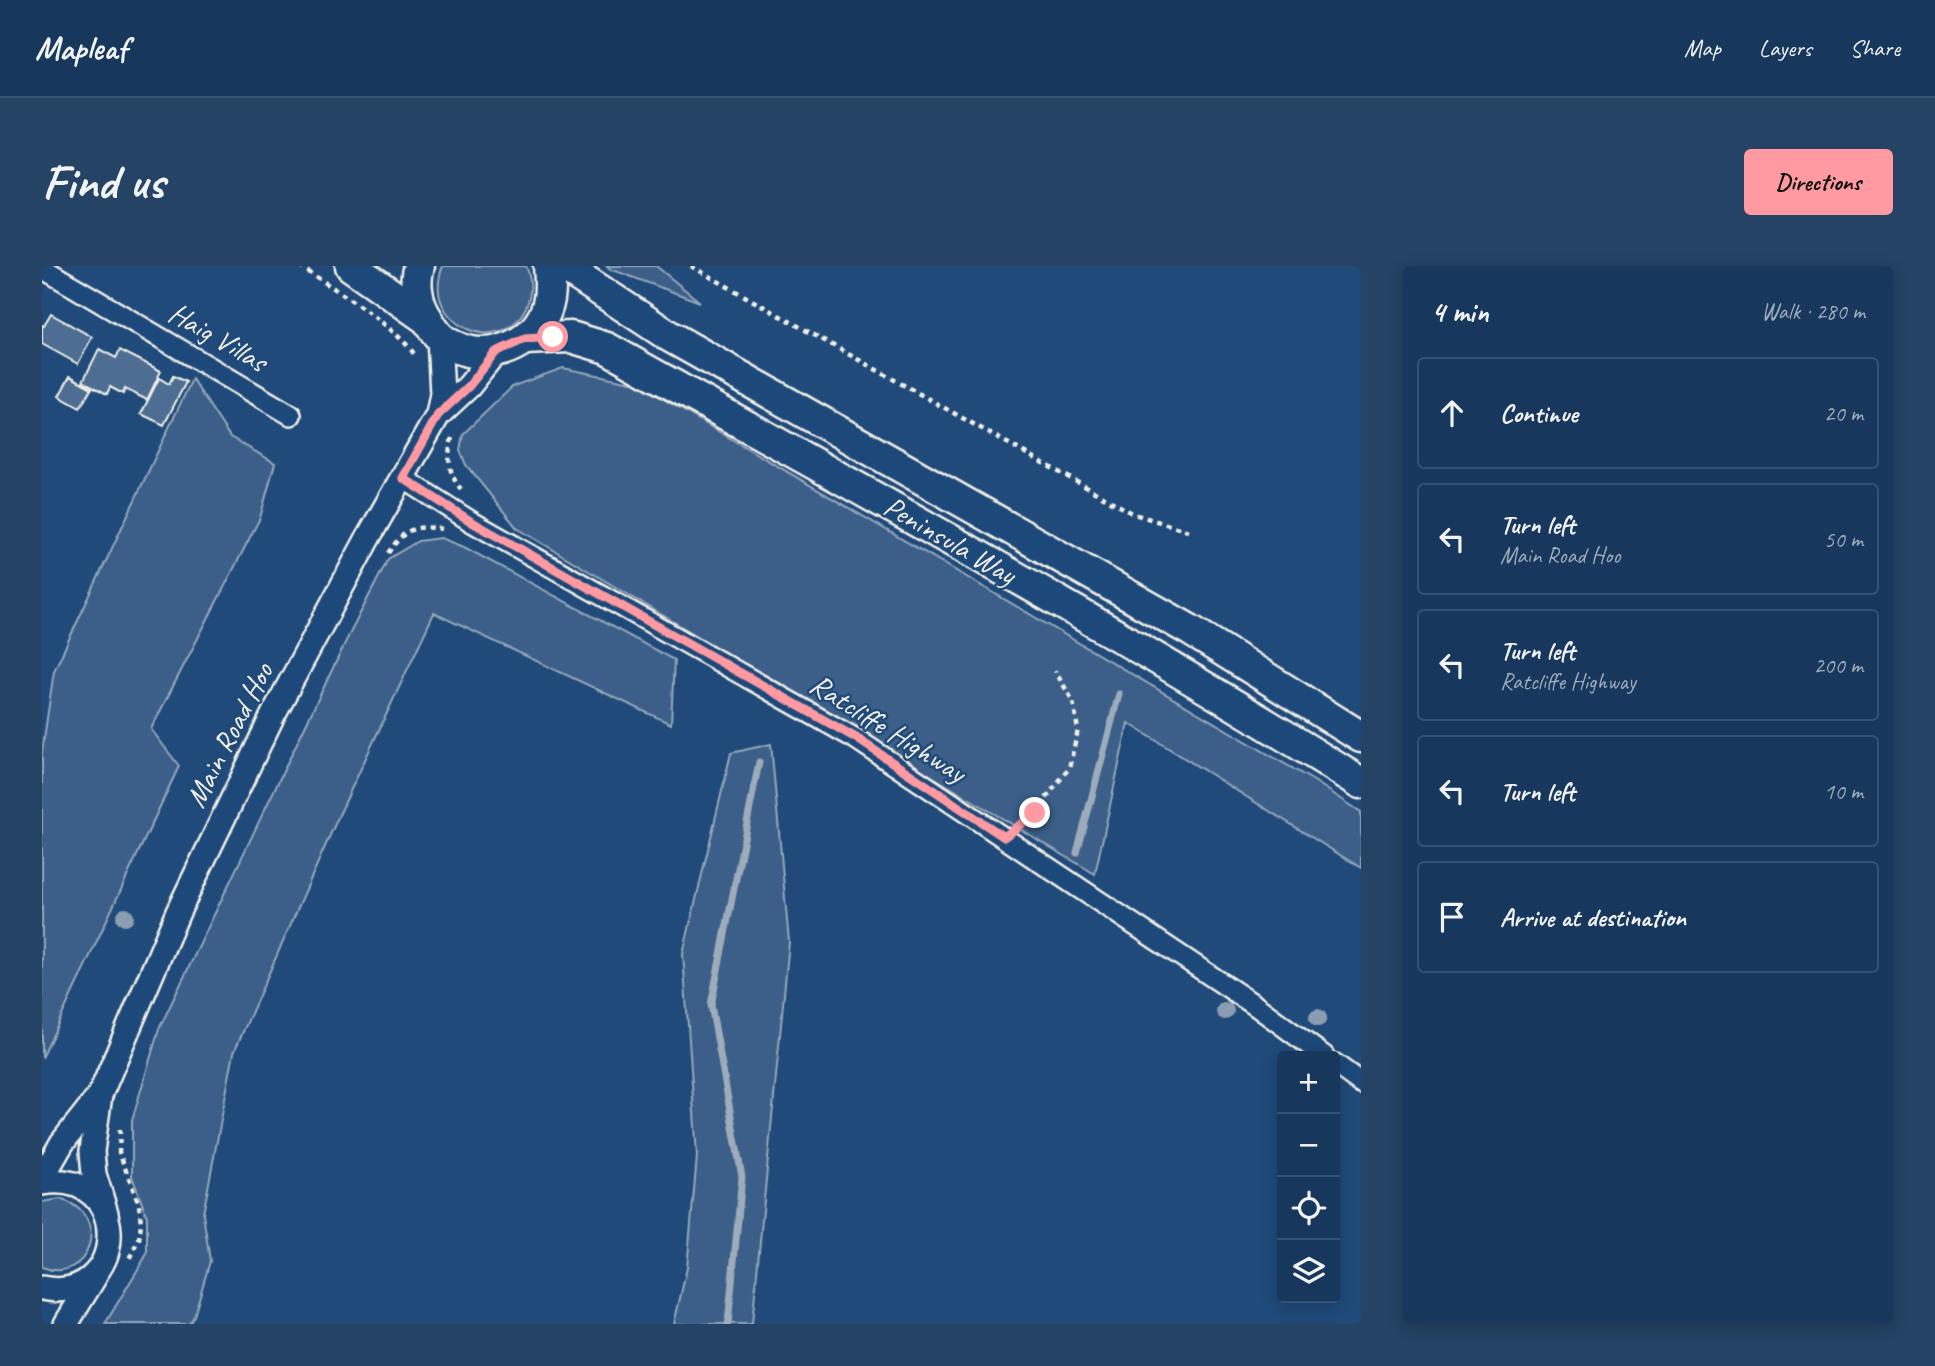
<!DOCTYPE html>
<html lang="en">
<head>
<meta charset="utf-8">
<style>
	body { margin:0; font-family:Caveat,sans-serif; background:#244365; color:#f1f3f6 }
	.controls { position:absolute; right:21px; bottom:21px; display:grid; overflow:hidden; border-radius:7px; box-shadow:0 4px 18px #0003 }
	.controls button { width:63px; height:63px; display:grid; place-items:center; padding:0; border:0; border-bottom:2px solid #365272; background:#17385c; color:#f1f3f6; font:35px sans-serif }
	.stop { position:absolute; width:21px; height:21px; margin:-16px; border:5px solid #ff9aa2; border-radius:50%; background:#fff }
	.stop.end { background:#ff9aa2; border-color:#fff; box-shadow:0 2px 7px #0008 }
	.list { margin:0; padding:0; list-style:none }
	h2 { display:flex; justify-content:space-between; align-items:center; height:91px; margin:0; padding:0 28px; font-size:30px }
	h2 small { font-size:23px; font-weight:400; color:#9eacbb }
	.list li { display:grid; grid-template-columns:46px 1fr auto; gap:21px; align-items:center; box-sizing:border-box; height:112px; margin:0 14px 14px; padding:0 14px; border:2px solid #365272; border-radius:7px }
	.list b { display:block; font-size:26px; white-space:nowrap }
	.list p { margin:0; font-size:23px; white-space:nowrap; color:#9eacbb }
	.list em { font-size:23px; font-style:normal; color:#9eacbb }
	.icon { flex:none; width:38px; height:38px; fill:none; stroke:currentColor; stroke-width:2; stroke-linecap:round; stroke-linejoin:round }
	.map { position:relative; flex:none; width:1319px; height:1058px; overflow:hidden; border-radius:7px }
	header { display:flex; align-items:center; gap:42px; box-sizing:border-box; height:98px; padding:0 35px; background:#17385c; border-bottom:2px solid #365272 }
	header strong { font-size:33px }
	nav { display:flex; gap:38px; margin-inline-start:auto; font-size:24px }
	.intro { display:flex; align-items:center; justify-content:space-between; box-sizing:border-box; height:168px; padding:0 42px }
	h1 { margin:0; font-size:49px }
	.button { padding:18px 32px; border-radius:7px; background:#ff9aa2; color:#111; font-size:24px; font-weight:700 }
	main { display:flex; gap:42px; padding:0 42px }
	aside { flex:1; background:#17385c; border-radius:7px; box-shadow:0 4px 18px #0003 }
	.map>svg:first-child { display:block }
	.green { fill:#3a5f88; stroke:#97a8b8; stroke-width:2 }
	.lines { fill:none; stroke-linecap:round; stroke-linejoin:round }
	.stream { stroke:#9cacbb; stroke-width:7 }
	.building { fill:#4d6e92; stroke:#f4f1e8; stroke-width:2 }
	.minor-casing { stroke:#f4f1e8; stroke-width:24 }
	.tertiary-casing { stroke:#f4f1e8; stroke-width:28 }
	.primary-casing { stroke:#f4f1e8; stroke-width:35 }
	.path { stroke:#f4f1e8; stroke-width:4.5; stroke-dasharray:5 5; stroke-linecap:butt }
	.minor { stroke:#1f4a7a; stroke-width:19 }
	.tertiary { stroke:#1f4a7a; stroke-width:23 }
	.primary { stroke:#1f4a7a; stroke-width:30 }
	.tree { fill:#8a9eb1 }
	.route { stroke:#ff9aa2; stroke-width:9 }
	.labels { text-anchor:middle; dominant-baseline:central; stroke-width:5; stroke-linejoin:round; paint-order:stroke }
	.street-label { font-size:30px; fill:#f4f1e8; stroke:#1f4a7a }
</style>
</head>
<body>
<header>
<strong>Mapleaf</strong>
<nav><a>Map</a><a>Layers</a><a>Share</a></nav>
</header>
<div class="intro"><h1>Find us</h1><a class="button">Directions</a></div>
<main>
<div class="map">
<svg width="1319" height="1058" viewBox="0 0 1319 1058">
	<rect width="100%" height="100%" fill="#1f4a7a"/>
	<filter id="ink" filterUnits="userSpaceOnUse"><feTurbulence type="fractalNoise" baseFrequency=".0143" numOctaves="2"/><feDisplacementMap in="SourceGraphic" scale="14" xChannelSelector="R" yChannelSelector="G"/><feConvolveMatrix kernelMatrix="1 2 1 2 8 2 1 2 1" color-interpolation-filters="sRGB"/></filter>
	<g filter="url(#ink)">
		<g class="green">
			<path d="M401,0H484C490,14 490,27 484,41C459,95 377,58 401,0Z"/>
			<polygon points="565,0 614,0 658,36 568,3"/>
			<polygon points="521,102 594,117 1272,515 1319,546 1319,602 1086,457 1053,608 475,262 424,199 418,184 421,168 471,120"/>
			<polygon points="150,113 188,171 233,197 218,252 109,463 137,500 0,792 0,486 12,405"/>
			<polygon points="399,272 422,281 632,394 629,458 392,347 297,549 192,786 161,948 168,995 152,1050 147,1058 63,1058 105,988 105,951 90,910 90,854 117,763 305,373 346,293 376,275"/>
			<polygon points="729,478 747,676 710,1058 632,1058 645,1002 655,890 641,688 689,487"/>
			<path d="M18,933C72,949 47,1020 0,1001V936Z"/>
		</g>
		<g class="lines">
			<g class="stream">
				<polyline points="1035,587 1077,428"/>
				<polyline points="686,1058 700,911 669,739 717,496"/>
			</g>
		</g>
		<g class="building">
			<polygon points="9,48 50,71 36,98 0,78 0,59 2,60"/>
			<polygon points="57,83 74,92 78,84 119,105 105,134 83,123 81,128 68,121 65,128 41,115"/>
			<polygon points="28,110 50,122 38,142 17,130"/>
			<polygon points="131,110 144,116 122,159 99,148 117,112 127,118"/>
		</g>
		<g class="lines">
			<defs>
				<g id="minor">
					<polyline points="0,2 249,149"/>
					<polyline points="361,212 430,256 814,473 1214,740 1282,790"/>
					<polyline points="1293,798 1319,817"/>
				</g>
				<g id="tertiary">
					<polyline points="396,149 400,128 397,71"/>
					<polyline points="0,912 20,877 58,829"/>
					<path d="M0,917C92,901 87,1040 0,1022"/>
					<polyline points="64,947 52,908 50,885 58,829 136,646 231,449 327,270 396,149 427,120 454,86"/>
					<polyline points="24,1058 53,1010"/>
				</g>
				<g id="primary">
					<polyline points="309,0 386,54"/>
					<path d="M377,0C372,15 375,34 382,47C386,54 391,64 397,70C404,78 415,82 425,85C461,94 501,70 507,33C509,22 508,11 507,0"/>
					<polyline points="521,0 627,70 1148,364 1319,471"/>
					<path d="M483,73L529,71L565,82C818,224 1074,362 1319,517"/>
				</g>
			</defs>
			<use href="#minor" class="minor-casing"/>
			<use href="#tertiary" class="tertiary-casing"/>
			<use href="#primary" class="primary-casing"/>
			<g class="path">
				<path d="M257,0C287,19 358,63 374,91"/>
				<polyline points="649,0 1092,248 1146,265"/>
				<path d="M410,172C405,191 406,208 419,223"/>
				<path d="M346,287C362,264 371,258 400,263"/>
				<polyline points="976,560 993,547 1027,502 1036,464 1031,435 1013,405"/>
				<polyline points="78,863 77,886 97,939 99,957 97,973 86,995"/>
			</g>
			<use href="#minor" class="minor"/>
			<use href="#tertiary" class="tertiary"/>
			<use href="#primary" class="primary"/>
		</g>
		<g class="tree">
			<circle cx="83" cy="651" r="9"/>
			<circle cx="1183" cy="745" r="9"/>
			<circle cx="1276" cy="752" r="9"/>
		</g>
	</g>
	<g class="lines" filter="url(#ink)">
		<polyline class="route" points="511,71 483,73 454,86 427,120 396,149 361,212 430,256 814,472 962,571 993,547"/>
	</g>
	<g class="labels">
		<g class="street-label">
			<text transform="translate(176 71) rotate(30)">Haig Villas</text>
			<text transform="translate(908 274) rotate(30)">Peninsula Way</text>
			<text transform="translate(846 462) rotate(32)">Ratcliffe Highway</text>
			<text transform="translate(187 469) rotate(-63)">Main Road Hoo</text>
		</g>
	</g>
</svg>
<div class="controls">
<button>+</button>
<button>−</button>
<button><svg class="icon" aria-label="locate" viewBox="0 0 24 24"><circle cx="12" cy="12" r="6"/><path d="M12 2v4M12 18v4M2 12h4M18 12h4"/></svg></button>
<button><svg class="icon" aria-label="layers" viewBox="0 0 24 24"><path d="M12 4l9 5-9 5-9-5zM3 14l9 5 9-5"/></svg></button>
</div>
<div class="stop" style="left:511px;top:71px"></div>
<div class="stop end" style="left:993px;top:547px"></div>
</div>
<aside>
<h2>4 min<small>Walk · 280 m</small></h2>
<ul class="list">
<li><svg class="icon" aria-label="ahead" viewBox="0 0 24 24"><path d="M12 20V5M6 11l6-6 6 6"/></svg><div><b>Continue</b></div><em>20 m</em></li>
<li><svg class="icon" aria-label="left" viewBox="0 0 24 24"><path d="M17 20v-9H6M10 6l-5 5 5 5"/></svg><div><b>Turn left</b><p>Main Road Hoo</p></div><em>50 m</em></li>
<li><svg class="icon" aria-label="left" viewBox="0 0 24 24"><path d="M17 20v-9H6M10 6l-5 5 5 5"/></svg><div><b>Turn left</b><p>Ratcliffe Highway</p></div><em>200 m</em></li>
<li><svg class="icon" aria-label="left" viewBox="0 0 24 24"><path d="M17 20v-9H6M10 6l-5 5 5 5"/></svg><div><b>Turn left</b></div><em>10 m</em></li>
<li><svg class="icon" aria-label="arrive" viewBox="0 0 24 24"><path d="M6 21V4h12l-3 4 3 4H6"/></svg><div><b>Arrive at destination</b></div></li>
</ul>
</aside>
</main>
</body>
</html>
